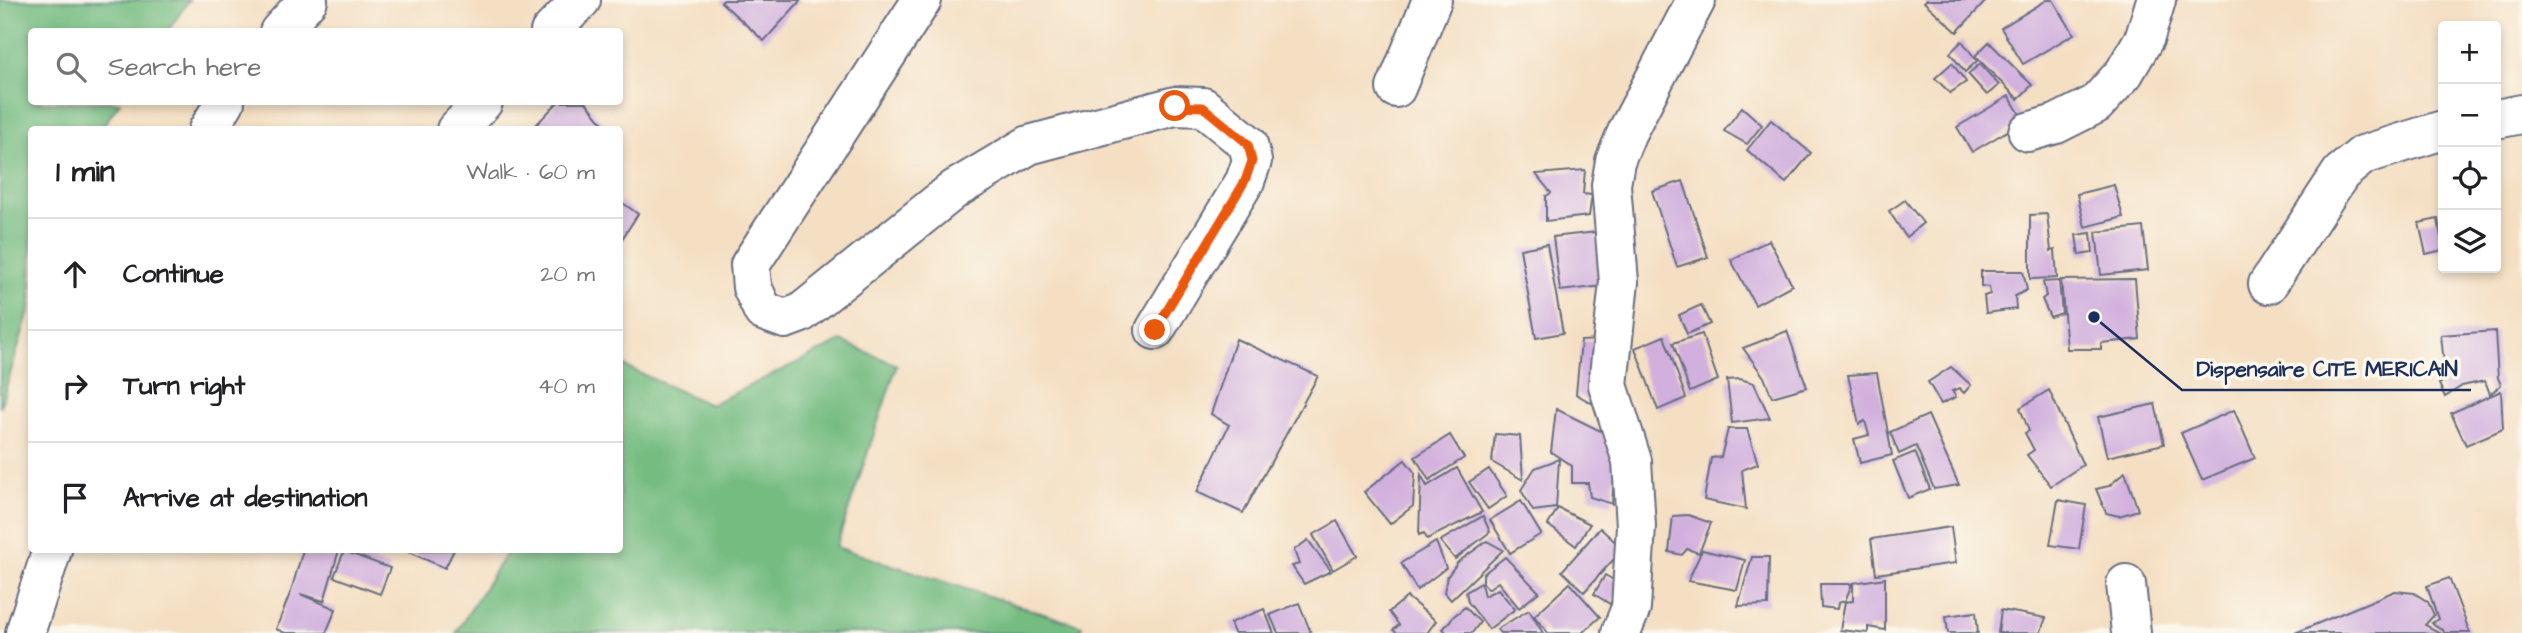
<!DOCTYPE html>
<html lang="en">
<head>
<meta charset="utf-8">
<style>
	body { margin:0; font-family:"Architects Daughter",sans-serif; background:#f6f6f6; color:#202124 }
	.controls { position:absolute; right:21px; top:21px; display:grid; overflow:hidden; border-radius:7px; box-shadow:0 4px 10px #0003 }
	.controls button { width:63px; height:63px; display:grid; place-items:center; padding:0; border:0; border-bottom:2px solid #e0e0e0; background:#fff; color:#202124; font:35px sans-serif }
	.stop { position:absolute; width:21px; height:21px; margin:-16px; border:5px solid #ea580c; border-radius:50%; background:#fff }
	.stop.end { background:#ea580c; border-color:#fff; box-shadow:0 2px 7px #0008 }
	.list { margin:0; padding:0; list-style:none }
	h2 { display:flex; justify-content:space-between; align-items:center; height:91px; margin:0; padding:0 28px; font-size:30px }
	h2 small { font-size:23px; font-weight:400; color:#757577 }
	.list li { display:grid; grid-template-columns:46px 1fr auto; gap:21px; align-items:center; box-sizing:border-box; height:112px; padding:0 28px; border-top:2px solid #e0e0e0 }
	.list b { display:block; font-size:26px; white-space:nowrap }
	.list em { font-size:23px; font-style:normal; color:#757577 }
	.icon { flex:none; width:38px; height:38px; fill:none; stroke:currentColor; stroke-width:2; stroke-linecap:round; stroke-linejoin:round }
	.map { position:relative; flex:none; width:2522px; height:633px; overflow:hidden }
	.search { position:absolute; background:#fff; box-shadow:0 4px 10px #0003; left:28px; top:28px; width:595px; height:77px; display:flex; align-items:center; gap:18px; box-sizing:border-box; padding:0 24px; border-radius:7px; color:#757577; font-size:26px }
	.panel { position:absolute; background:#fff; box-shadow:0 4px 10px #0003; left:28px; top:126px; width:595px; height:427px; border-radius:7px }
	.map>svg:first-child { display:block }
	.forest { fill:#74bc81; stroke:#487670; stroke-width:2 }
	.building { fill:#d1b0de }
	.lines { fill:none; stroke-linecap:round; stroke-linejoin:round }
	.minor-casing { stroke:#676d81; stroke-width:42 }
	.minor { stroke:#fff; stroke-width:38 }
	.route { stroke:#ea580c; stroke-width:9 }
	.leader { fill:none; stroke:#1b2f5e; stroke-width:2.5 }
	.callout-dot { fill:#1b2f5e; stroke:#fbf7ec; stroke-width:2.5 }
	.callout-label { font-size:21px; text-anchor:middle; font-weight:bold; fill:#1b2f5e; stroke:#fbf7ec; stroke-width:7; stroke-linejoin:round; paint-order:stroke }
</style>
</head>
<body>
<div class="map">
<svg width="2522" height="633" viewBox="0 0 2522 633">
	<rect width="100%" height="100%" fill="#fbf7ec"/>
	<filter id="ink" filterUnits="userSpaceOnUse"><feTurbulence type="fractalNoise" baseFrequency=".0143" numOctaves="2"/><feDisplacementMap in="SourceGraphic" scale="14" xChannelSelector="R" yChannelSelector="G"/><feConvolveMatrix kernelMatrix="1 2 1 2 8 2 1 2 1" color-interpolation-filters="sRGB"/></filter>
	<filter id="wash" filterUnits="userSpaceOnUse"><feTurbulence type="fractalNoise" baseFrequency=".00686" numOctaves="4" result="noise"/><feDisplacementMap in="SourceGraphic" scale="28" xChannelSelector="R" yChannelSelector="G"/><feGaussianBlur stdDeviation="1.57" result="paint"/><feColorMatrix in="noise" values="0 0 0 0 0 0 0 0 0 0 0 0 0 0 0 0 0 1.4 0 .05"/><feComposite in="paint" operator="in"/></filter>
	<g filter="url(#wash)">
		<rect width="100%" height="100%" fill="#f4dfc3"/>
		<g class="forest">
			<polygon points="0,0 189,0 168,31 32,32 32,102 120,102 101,129 32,130 31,304 0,408"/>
			<polygon points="841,341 897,365 836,547 1082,626 1079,633 456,633 508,550 620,550 620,364 710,405"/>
		</g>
		<g id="blocks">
			<g class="building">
				<polygon points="724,0 801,0 764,41 721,2"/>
				<polygon points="1926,0 1987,0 1957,32 1924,2"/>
				<polygon points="2047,0 2053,0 2074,34 2023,64 2001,28"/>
				<polygon points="1962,41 1977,61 1965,72 1950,53"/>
				<polygon points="1989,42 2032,85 2018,99 1975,56"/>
				<polygon points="1952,63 1966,82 1950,93 1935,78"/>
				<polygon points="1980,64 1999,85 1987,95 1968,74"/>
				<polygon points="2009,96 2024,121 1972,152 1957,127"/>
				<polygon points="558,102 586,102 607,128 605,130 531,130"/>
				<polygon points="1742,107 1762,125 1747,144 1724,131"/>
				<polygon points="1771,120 1811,153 1786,183 1747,150"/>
				<polygon points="1585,170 1583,194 1592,195 1589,216 1546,221 1546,196 1551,193 1536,174"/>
				<polygon points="1683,181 1708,257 1677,267 1652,191"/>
				<polygon points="2114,185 2123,217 2085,227 2077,194"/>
				<polygon points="1905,200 1923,223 1906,237 1889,211"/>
				<polygon points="620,201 638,214 620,242"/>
				<polygon points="2047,214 2051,251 2055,250 2057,278 2030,279 2030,215"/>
				<polygon points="2438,219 2443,250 2426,254 2419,223"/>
				<polygon points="2143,227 2148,270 2101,275 2096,232"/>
				<polygon points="1596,232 1603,286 1560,291 1553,237"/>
				<polygon points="2091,233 2093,253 2079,255 2076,235"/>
				<polygon points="1769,240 1792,285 1755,305 1731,260"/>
				<polygon points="1547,244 1563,333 1536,338 1520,249"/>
				<polygon points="1981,271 2023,271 2027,290 2015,296 2016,309 1986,313 1984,296 1990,294 1989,287 1981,286"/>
				<polygon points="2135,279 2140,339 2101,343 2101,349 2067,349 2061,280"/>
				<polygon points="2059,281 2062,313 2050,317 2042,299 2046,296 2043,282"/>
				<polygon points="1701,305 1710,324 1687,334 1679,315"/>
				<polygon points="1787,331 1807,387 1772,397 1764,377 1743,348"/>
				<polygon points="2495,331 2498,378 2501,385 2490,394 2485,381 2462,386 2445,397 2439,384 2448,379 2445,373 2441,335"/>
				<polygon points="1702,334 1718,380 1690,392 1673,343"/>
				<polygon points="1664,336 1686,398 1658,410 1635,348"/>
				<polygon points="1236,339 1318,376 1243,513 1197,492 1229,425 1211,414"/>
				<polygon points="1598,340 1595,405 1576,394 1581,341"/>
				<polygon points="1951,367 1971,385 1964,393 1959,388 1952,391 1956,397 1941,404 1928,382"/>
				<polygon points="1877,373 1892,455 1860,463 1854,439 1869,435 1865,421 1859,424 1848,375"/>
				<polygon points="1740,379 1754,383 1770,418 1732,423 1727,380"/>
				<polygon points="2049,390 2083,465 2051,486 2027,455 2034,450 2025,433 2029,431 2020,408"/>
				<polygon points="2501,391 2503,429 2466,445 2451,413"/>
				<polygon points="2155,404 2164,444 2107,457 2098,417"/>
				<polygon points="1556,409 1617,439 1612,504 1590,497 1588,483 1572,483 1572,466 1551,452"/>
				<polygon points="2234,410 2255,458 2202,480 2181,433"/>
				<polygon points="1928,415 1959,485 1934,489 1916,446 1899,454 1890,432"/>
				<polygon points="1728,429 1747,429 1758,464 1742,470 1746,509 1704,500 1711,458 1721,457"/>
				<polygon points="1495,434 1520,436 1523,480 1492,462"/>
				<polygon points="1450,435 1464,458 1429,480 1415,457"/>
				<polygon points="1915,452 1930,489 1908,498 1893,461"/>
				<polygon points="1559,459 1556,508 1533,511 1521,490 1535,468"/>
				<polygon points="1405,460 1415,473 1413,506 1390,524 1364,492"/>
				<polygon points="1457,468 1482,512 1427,539 1424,533 1419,535 1421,475 1427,486"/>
				<polygon points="1489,469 1507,496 1488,509 1469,482"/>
				<polygon points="2125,472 2138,510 2119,516 2106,513 2096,489 2109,486"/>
				<polygon points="2058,500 2086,505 2079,549 2050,545"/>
				<polygon points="1521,501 1541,534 1510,553 1490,520"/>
				<polygon points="1558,508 1590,524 1576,546 1548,525"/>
				<polygon points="1688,515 1711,523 1699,553 1687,549 1682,555 1669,552 1673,516"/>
				<polygon points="1483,516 1490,532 1455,559 1440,541"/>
				<polygon points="1337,521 1357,556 1333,570 1313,535"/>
				<polygon points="1951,527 1956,563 1876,574 1871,539"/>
				<polygon points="1600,528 1623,549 1584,592 1562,571"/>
				<polygon points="1308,540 1331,571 1304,584 1292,566 1299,564 1294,550"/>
				<polygon points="1487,541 1503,550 1451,600 1444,592 1447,577 1458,562"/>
				<polygon points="1436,542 1446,568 1417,590 1401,563"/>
				<polygon points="303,550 339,550 324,601 300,594 336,609 326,633 285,633 276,629 291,591"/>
				<polygon points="404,550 454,550 445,568"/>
				<polygon points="1702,550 1745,560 1737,590 1688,581"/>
				<polygon points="344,551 390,568 380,594 334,577"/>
				<polygon points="1505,557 1539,592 1519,608 1498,582 1488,589 1483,583 1483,574"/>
				<polygon points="1752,557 1769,557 1768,605 1738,606"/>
				<polygon points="1605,575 1622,585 1610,604 1594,594"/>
				<polygon points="1885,578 1885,630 1868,627 1868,633 1840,630 1845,602 1853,601 1853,583"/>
				<polygon points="2449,578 2470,633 2444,633 2443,630 2432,623 2438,619 2427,586"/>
				<polygon points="1481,583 1484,596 1498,589 1515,609 1489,629 1468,602 1466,592"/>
				<polygon points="1570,583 1600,617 1582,633 1548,633 1534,616"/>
				<polygon points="1820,584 1852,584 1845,601 1838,603 1837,609 1821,607"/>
				<polygon points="2395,591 2414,593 2428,602 2434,615 2425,625 2441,633 2295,633"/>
				<polygon points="1407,597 1436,621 1427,633 1397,633 1393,630 1399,625 1389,612"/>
				<polygon points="1299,603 1311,633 1278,633 1270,615"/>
				<polygon points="1465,607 1480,622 1472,633 1447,633 1443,629 1454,616"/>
				<polygon points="1264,609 1274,633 1234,633 1230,623"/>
				<polygon points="1529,610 1543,633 1500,633 1497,629"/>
				<polygon points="2001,610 2046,618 2040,633 1998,633"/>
				<polygon points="1976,612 1978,633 1948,633 1946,616"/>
			</g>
		</g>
	</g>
	<g filter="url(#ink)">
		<use href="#blocks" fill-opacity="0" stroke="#676d81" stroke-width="2"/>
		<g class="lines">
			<defs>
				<g id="minor">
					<polyline points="922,0 750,265 752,287 763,311 785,319 801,313 955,189 1029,145 1175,106 1203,107 1248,144 1252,161 1245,181 1155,330"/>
					<polyline points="279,32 308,0"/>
					<polyline points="550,32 581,0"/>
					<polyline points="1396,88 1432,0"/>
					<polyline points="2496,119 2522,114"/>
					<polyline points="208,130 225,102"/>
					<polyline points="456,130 483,102"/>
					<polyline points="2028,132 2056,124 2096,104 2124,73 2145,37 2156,0"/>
					<polyline points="2268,284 2341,173 2363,155 2443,130"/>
					<polyline points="2126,584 2131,633"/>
					<polyline points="25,633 52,550"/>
					<polyline points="1621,633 1631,608 1636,526 1632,461 1608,385 1619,282 1611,185 1615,161 1627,132 1696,0"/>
				</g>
			</defs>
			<use href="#minor" class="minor-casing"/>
			<use href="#minor" class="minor"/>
		</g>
	</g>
	<g class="lines" filter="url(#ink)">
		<polyline class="route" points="1155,330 1245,181 1252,161 1248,144 1203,107 1175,106"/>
	</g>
	<path class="leader" d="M2094 317L2182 390H2471"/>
	<circle class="callout-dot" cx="2094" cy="317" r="7"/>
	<g class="callout-label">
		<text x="2327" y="376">Dispensaire CITE MERICAIN</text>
	</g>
</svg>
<div class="controls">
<button>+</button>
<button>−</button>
<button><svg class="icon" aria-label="locate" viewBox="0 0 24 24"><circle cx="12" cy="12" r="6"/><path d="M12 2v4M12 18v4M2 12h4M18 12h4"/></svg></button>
<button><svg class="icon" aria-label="layers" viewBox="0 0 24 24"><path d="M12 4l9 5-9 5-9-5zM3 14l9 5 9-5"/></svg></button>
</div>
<div class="stop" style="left:1175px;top:106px"></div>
<div class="stop end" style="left:1155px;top:330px"></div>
<div class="search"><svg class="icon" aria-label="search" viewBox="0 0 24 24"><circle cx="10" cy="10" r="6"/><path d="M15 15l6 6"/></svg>Search here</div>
<section class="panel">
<h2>1 min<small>Walk · 60 m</small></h2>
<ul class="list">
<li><svg class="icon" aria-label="ahead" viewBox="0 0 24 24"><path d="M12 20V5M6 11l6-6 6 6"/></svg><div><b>Continue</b></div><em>20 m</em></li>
<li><svg class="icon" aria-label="right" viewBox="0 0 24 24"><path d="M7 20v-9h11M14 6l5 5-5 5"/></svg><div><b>Turn right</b></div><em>40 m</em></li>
<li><svg class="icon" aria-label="arrive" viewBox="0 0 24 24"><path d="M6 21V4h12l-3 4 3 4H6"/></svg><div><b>Arrive at destination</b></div></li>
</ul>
</section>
</div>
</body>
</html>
